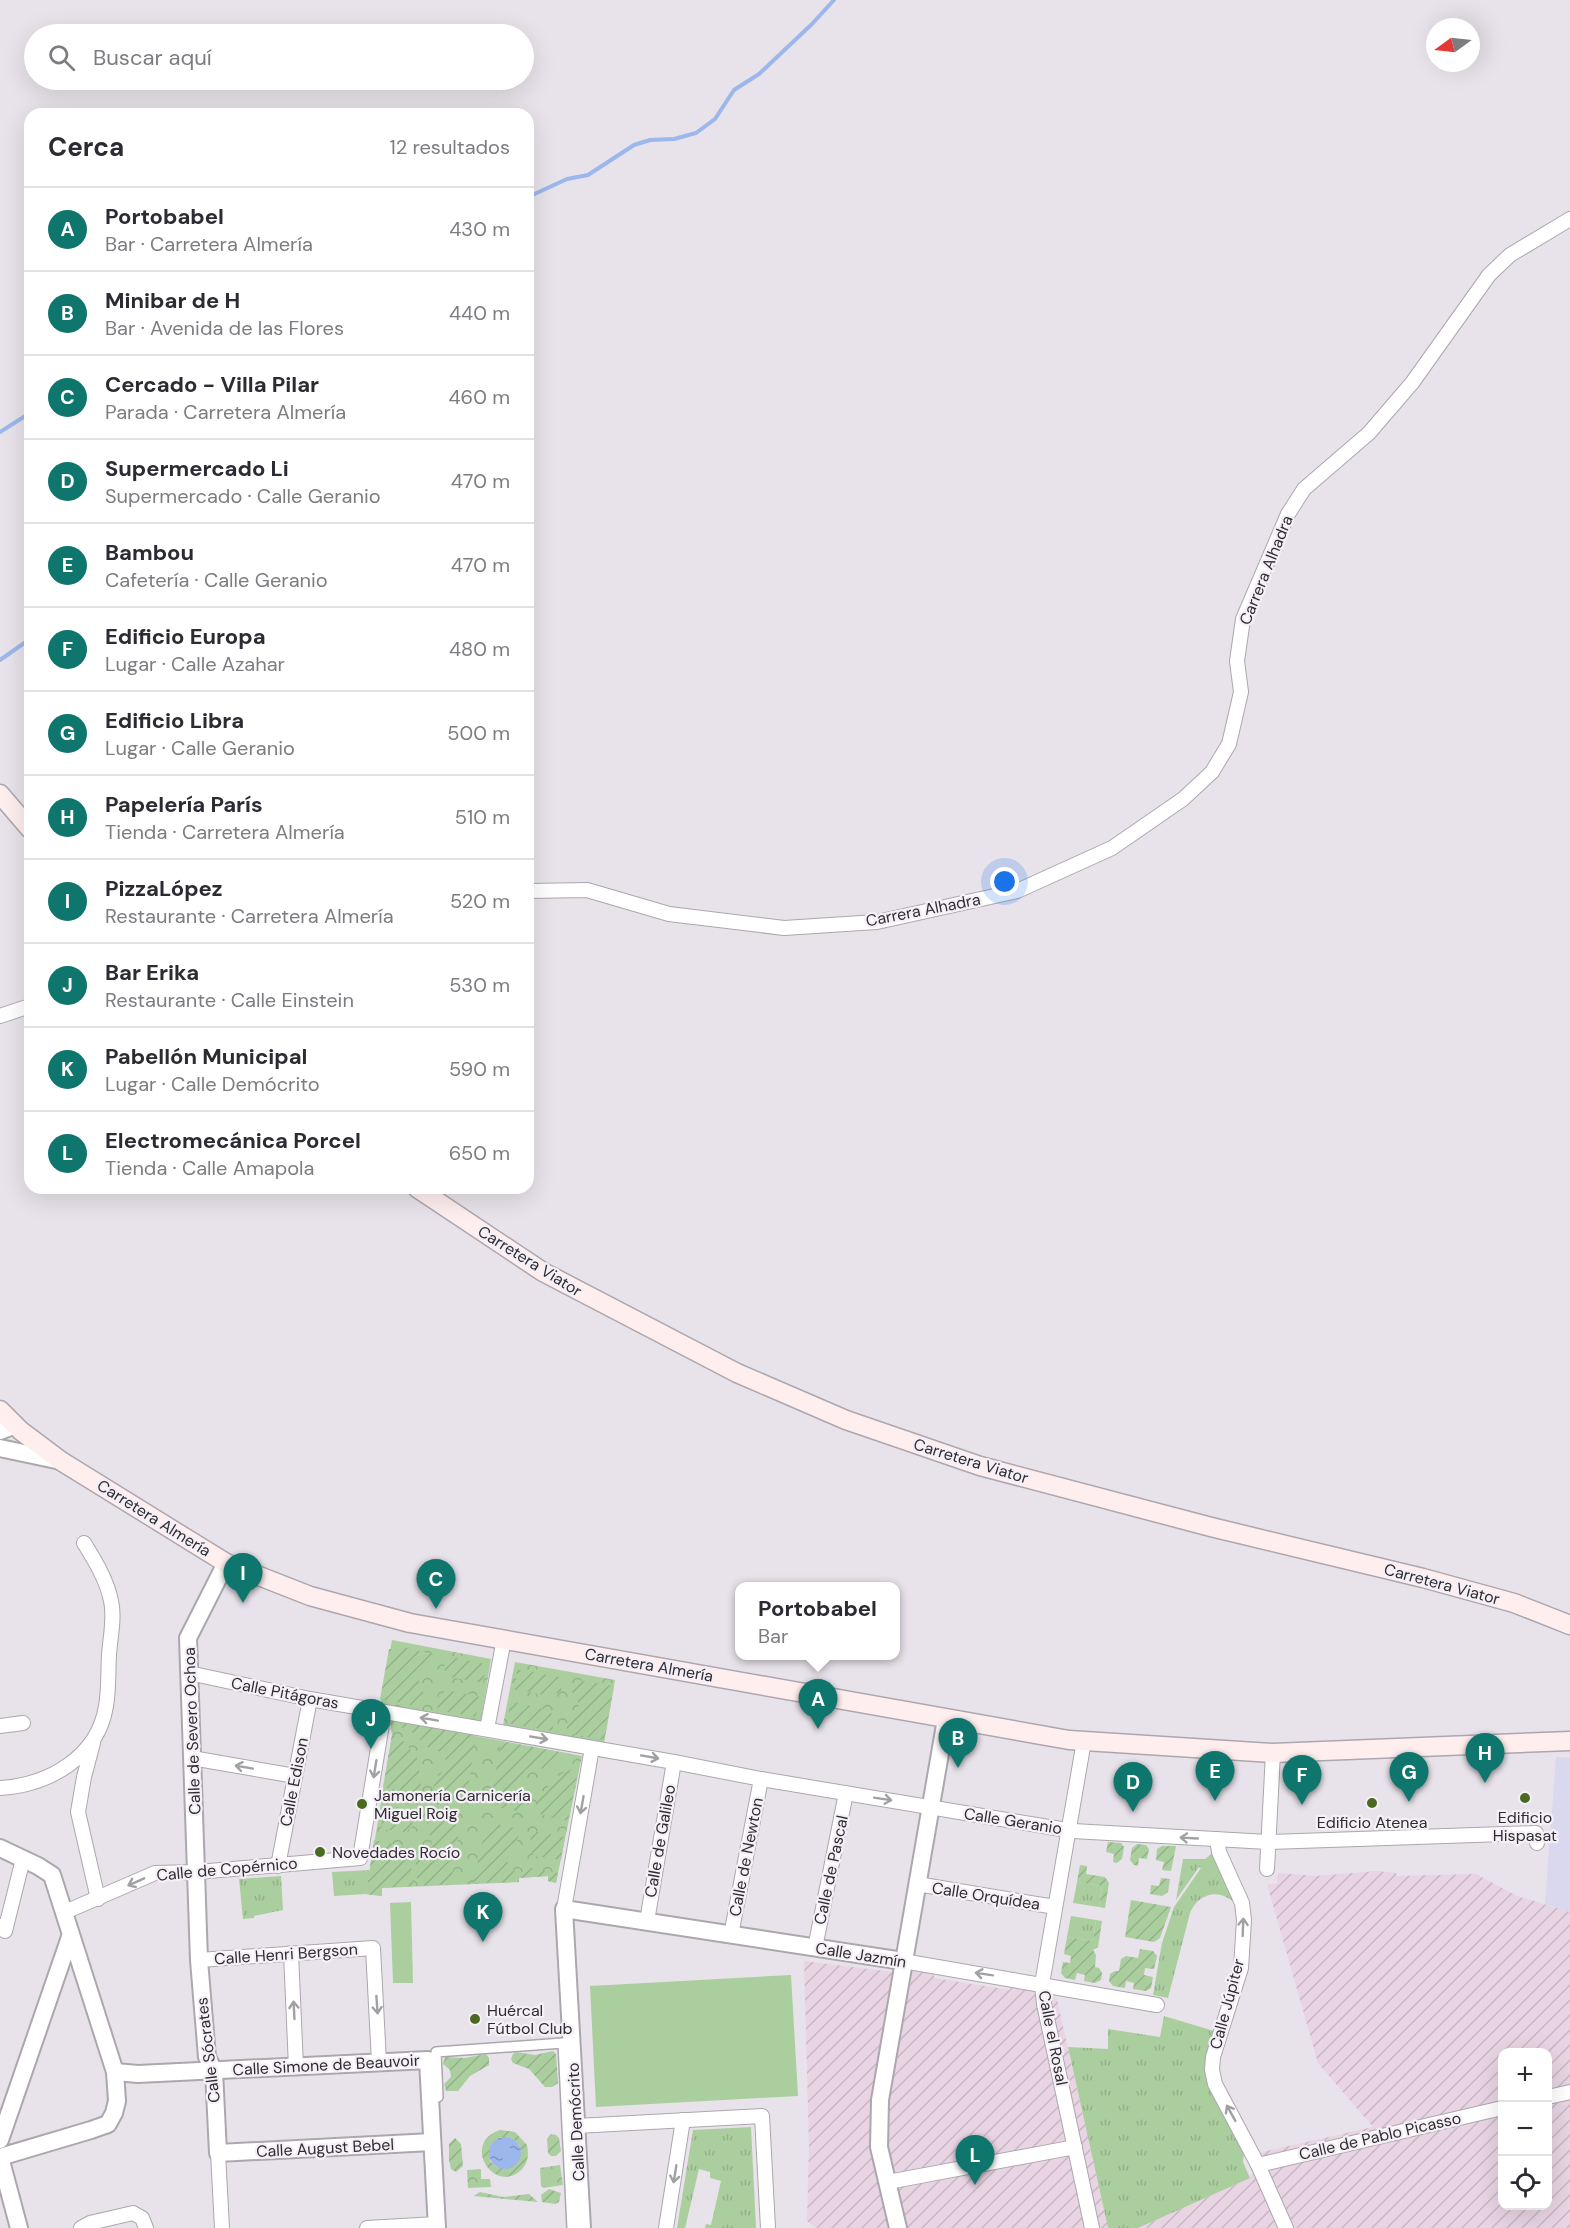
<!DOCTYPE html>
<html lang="es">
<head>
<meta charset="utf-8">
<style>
	body { margin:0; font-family:"DM Sans",sans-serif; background:#f7f7f7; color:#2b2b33 }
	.controls { position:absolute; right:18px; bottom:18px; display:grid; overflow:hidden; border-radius:12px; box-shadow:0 6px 24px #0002 }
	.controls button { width:54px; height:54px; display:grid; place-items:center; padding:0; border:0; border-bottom:2px solid #e1e1e2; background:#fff; color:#2b2b33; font:30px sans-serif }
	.compass { position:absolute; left:1426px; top:18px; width:54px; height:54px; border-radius:50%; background:#fff; box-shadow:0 6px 24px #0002; rotate:255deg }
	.you { position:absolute; left:1005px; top:882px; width:21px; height:21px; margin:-15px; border:4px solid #fff; border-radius:50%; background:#1a73e8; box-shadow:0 0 0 9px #1a73e833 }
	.badge { display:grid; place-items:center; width:39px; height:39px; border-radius:50%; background:#0f766e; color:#fff; font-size:20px; font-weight:700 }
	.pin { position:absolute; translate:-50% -50px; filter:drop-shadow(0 2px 3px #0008) }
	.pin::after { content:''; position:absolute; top:32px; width:21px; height:18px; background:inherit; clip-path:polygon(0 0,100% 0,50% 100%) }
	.popup { position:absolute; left:735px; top:1582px; width:165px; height:78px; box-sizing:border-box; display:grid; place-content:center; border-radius:12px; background:#fff; filter:drop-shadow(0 2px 4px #0005); font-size:20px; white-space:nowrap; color:#7c7c81 }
	.popup b { font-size:22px; color:#2b2b33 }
	.popup::after { content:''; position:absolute; left:50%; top:100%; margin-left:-12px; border:12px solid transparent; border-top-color:#fff }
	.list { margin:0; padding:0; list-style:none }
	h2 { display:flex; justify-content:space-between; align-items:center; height:78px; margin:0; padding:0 24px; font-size:26px }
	h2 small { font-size:20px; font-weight:400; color:#7c7c81 }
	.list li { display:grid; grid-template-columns:39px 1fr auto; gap:18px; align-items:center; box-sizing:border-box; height:84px; padding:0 24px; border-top:2px solid #e1e1e2 }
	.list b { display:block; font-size:22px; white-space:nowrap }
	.list p { margin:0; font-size:20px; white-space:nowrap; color:#7c7c81 }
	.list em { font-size:20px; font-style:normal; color:#7c7c81 }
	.icon { flex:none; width:33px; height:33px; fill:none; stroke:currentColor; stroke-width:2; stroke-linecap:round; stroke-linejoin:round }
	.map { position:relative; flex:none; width:1570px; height:2228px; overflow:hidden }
	.search { position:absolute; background:#fff; box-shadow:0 6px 24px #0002; left:24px; top:24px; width:510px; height:66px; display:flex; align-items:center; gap:15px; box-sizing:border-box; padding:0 21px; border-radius:33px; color:#7c7c81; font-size:22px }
	.panel { position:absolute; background:#fff; box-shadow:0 6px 24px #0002; left:24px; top:108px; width:510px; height:1086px; border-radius:18px }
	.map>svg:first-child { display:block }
	.commercial { fill:#dad8ee }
	.industrial { fill:url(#industrial-furrows); fill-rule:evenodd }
	.grass { fill:url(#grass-tufts) }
	.park { fill:url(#park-crowns) }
	.garden { fill:url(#garden-furrows); fill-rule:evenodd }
	.pitch { fill:#abce9f }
	.water { fill:url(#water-ripples) }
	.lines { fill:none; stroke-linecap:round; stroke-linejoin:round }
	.stream { stroke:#9cb7eb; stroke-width:4 }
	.pedestrian-casing { stroke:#aca7ae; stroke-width:12 }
	.minor-casing { stroke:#aca7ae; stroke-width:16 }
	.tertiary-casing { stroke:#aca7ae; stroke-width:20 }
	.secondary-casing { stroke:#aca7ae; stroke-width:21 }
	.pedestrian { stroke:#fff; stroke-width:9 }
	.minor { stroke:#fff; stroke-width:14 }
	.tertiary { stroke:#fff; stroke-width:16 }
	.secondary { stroke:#fee; stroke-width:18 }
	.oneway { stroke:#a1a0a2 }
	.poi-dot { fill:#4a6a20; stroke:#f5eff7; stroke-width:2 }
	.labels { text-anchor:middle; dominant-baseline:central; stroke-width:4.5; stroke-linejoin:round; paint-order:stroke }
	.street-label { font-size:16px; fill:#2f2d30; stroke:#f5eff7 }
	.poi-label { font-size:16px; fill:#2f2d30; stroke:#f5eff7; text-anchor:start }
</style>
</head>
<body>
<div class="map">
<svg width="1570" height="2228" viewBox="0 0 1570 2228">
	<defs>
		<pattern id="industrial-furrows" width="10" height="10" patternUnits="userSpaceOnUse" patternTransform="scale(1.5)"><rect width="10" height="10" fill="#e8d4e3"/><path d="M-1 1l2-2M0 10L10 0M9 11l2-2" fill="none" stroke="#c7b6c3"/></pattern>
		<pattern id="grass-tufts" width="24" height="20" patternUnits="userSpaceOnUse" patternTransform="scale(1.5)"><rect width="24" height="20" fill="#abce9f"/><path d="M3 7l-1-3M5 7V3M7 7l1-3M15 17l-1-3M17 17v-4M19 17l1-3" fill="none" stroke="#93b189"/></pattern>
		<pattern id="park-crowns" width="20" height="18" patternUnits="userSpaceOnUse" patternTransform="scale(1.5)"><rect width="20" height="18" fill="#abce9f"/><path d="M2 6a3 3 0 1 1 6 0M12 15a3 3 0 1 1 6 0" fill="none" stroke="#93b189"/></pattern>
		<pattern id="garden-furrows" width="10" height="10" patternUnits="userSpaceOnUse" patternTransform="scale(1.5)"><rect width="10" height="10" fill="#abce9f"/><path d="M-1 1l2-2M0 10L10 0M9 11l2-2" fill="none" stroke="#93b189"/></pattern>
		<pattern id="water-ripples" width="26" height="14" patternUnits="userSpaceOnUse" patternTransform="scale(1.5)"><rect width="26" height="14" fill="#9cb7eb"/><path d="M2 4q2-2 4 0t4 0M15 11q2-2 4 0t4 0" fill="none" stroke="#8095bf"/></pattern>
	</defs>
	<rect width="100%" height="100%" fill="#e8e2ea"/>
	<polygon class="commercial" points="1556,1757 1570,1758 1570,1912 1545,1904"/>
	<g class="industrial">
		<path d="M1377,1871L1396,1873L1397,1876L1476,1874L1517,1896L1570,1912V2228H1138L1250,2178L1262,2152L1373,2127L1318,2063L1267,1884H1277L1278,1873L1316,1876ZM1502,2052H1548V2206H1502Z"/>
		<polygon points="804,1961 909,1974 911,1969 934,1972 934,1978 1010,1990 1011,1985 1049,1992 1057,1999 1108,2228 816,2228 807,2221 809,2147"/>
	</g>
	<g class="grass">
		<path d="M1214,1852L1237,1906C1223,1888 1199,1891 1190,1913L1168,1998L1153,1995L1162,1943L1174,1907L1201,1868L1199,1867L1176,1900L1183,1859H1205Z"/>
		<polygon points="370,1870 366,1894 334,1896 332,1872"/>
		<polygon points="281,1876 283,1910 254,1916 254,1918 243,1919 239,1879"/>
		<polygon points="1077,1882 1102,1886 1099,1907 1073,1903"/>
		<polygon points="1071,1916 1096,1920 1093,1941 1067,1937"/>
		<polygon points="1164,2016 1214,2031 1208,2058 1244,2151 1243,2162 1250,2178 1138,2228 1108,2228 1068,2047 1108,2049 1108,2029 1160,2037"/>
		<polygon points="751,2127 756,2228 705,2228 706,2224 711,2225 721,2181 710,2178 710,2172 699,2169 685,2228 677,2228 693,2130"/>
	</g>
	<g class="park">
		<polygon points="392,1640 491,1659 481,1720 478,1722 380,1704"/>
		<polygon points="515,1662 615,1680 604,1744 503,1725"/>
		<polygon points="390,1720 582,1756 556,1883 548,1881 548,1876 519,1878 519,1882 382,1888 382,1896 366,1894 392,1735"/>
		<polygon points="560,2165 563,2185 543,2188 541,2186 540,2168"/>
		<polygon points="481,2169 481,2179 490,2179 491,2187 468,2188 467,2170"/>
	</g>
	<g class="garden">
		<path d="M402,1647L433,1654L430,1667C416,1672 416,1686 426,1695L422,1707L380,1699L389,1649L401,1650Z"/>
		<polygon points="446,1656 486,1664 483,1683 449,1677 444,1669"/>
		<polygon points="517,1669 563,1678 561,1691 551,1696 515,1690"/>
		<path d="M576,1680L614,1686L604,1740L566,1733L568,1720C580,1714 582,1702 572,1692Z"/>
		<polygon points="446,1690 478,1696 480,1698 476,1717 437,1710 439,1697"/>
		<polygon points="513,1702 549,1710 555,1719 552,1731 507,1723 510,1704"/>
		<path d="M390,1720L476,1736L468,1789L456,1800L432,1795L435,1778C444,1773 447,1767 445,1757L438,1750L429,1748L413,1733L404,1728L389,1725Z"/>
		<polygon points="392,1735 400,1737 417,1758 416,1765 422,1776 420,1791 417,1793 383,1787"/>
		<polygon points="501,1741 571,1754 544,1769 533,1767 525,1770 519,1783 525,1798 523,1812 500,1808 497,1799 492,1794"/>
		<polygon points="579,1766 568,1821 535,1813 538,1798 547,1791 549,1780"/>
		<polygon points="384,1805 414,1810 412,1827 405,1832 381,1829"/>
		<path d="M429,1813L452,1817L459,1831L451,1884L418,1886L415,1856C431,1856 437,1841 426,1829Z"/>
		<path d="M497,1824L519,1829L517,1845C502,1852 504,1871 522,1873L531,1868L558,1873L556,1883L548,1881V1876L519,1878V1882L473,1883L484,1835L491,1832Z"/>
		<polygon points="532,1831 565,1837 561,1860 534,1856 529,1847"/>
		<polygon points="374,1840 403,1846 410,1855 413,1886 381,1888 382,1896 366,1894"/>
		<polygon points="1108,1842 1121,1843 1124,1847 1122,1859 1117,1863 1113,1862 1114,1854 1106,1852"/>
		<polygon points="1137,1844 1146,1845 1149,1849 1147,1859 1139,1858 1138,1866 1134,1865 1130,1860 1132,1848"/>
		<polygon points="1162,1846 1176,1846 1171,1871 1162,1870 1164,1862 1156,1860 1157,1849"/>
		<polygon points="1080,1865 1087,1866 1086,1874 1105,1877 1109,1883 1105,1908 1099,1907 1102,1886 1077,1882"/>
		<polygon points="1161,1878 1170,1879 1168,1892 1162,1896 1150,1894 1151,1885 1159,1886"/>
		<polygon points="1131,1900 1171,1907 1160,1938 1154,1942 1125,1937"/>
		<polygon points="1096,1920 1102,1921 1098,1947 1093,1950 1096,1955 1095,1967 1099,1968 1102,1973 1101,1980 1095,1983 1084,1981 1085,1975 1077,1973 1075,1980 1065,1978 1061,1973 1063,1962 1070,1963 1071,1956 1064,1954 1067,1937 1093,1941"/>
		<polygon points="1140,1949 1153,1951 1157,1956 1154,1969 1145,1968 1144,1975 1153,1977 1151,1988 1146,1991 1133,1989 1134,1983 1126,1981 1125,1988 1113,1986 1109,1981 1110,1974 1115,1971 1119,1971 1121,1959 1126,1956 1138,1958"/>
		<polygon points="553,2051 556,2054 558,2083 552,2087 545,2087 529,2069 513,2063 511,2059 513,2054 516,2052 535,2055"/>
		<polygon points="486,2054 489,2058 489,2065 470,2076 458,2091 446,2091 444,2084 451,2077 450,2070 443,2064 445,2057 465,2058"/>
		<path d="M500,2130L515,2132L527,2145C529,2155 528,2164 520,2171C493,2194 461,2143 500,2130ZM500,2137C511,2136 520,2141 521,2152L497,2167L490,2161Z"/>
		<polygon points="551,2134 556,2135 559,2138 561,2151 556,2156 551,2156 548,2153 547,2139"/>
		<polygon points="455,2138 461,2144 463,2166 456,2172 451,2169 449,2160 449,2144"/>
		<polygon points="549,2189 561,2193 559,2202 555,2204 542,2202 541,2195"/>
		<polygon points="480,2192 503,2197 529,2194 538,2202 474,2196"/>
	</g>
	<g class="pitch">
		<polygon points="411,1902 413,1983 393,1983 390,1903"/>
		<polygon points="791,1975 798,2096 596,2107 590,1986"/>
	</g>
	<circle class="water" cx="505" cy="2153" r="16"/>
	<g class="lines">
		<g class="stream">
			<polyline points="528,197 567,179 588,175 634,145 650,140 674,139 696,133 715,119 734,90 759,74 812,24 834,0"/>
			<polyline points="0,432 30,413"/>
			<polyline points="0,660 30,639"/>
		</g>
		<defs>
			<polyline id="pedestrian" points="438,2097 436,2052 563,2043 572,2228"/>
			<g id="minor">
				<polyline points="528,891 587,890 669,914 784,928 877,922 1017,891 1112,848 1183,799 1212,772 1229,744 1241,692 1237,661 1243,619 1288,514 1304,489 1369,433 1412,383 1489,275 1510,255 1570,219"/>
				<polyline points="0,1016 30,1006"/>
				<polyline points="189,1673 310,1699 674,1762 761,1779 1073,1831 1268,1842 1536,1833 1537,1843"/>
				<polyline points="0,1726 23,1723"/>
				<polyline points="487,1729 504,1639"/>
				<polyline points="1084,1741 1042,1984 1044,2004 1092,2228"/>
				<polyline points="93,1743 84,1777 78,1812 98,1899"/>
				<polyline points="192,1758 295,1776"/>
				<path d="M0,1788C49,1785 98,1757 106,1706C109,1689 108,1672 109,1655C110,1639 115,1617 111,1601C107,1580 95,1561 84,1543"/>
				<polyline points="1217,1839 1219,1852 1242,1903 1244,1920 1241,1968 1213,2057 1212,2070 1215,2084 1258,2165 1286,2228"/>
				<polyline points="278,1866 310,1699"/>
				<polyline points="1267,1869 1273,1753"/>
				<polyline points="917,1884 1055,1907"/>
				<polyline points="564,1909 592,1748"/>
				<polyline points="65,1912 155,1873 197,1872 360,1858 384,1712"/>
				<polyline points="647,1921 674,1762"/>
				<polyline points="0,1926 5,1931 23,1859"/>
				<polyline points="731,1935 761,1779"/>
				<polyline points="815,1948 846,1793"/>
				<polyline points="291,1953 296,2067"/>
				<polyline points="199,1960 373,1948 379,2062"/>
				<polyline points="903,1961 1157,2005"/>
				<polyline points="1548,2097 1570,2092"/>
				<polyline points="576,2126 762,2116 768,2228"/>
				<polyline points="218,2153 222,2228"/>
				<polyline points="1258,2165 1502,2108"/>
				<polyline points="888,2182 1075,2147"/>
				<polyline points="81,2228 90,2223 133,2213 142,2218 146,2228"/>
				<polyline points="367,2228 436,2224"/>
				<polyline points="666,2228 683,2120"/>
			</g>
			<g id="tertiary">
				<polyline points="0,1431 15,1425"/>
				<polyline points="0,1448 61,1461"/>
				<polyline points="226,1563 188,1638 199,1960 207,2057 214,2071 218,2153 432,2142"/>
				<polyline points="0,1848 38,1866 52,1875 115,2072 117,2101 114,2113 108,2124 91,2130 0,2157"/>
				<polyline points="115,2072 138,2074 428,2060 437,2228"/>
				<polyline points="0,2140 70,1937"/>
				<polyline points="0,2157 19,2228"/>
				<polyline points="582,2228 564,1909 903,1961"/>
				<polyline points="898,2228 879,2147 880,2100 946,1719"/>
			</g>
			<g id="secondary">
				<polyline points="0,794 30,829"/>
				<polyline points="417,1188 543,1272 737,1373 846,1420 980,1466 1211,1527 1423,1578 1514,1603 1570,1625"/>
				<polyline points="0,1410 21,1431 61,1461 226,1563 310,1596 410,1623 1069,1740 1273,1753 1570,1741"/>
			</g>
		</defs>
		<use href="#pedestrian" class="pedestrian-casing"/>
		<use href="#minor" class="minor-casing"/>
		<use href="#tertiary" class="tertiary-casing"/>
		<use href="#secondary" class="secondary-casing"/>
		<use href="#pedestrian" class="pedestrian"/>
		<use href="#minor" class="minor"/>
		<use href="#tertiary" class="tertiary"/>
		<use href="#secondary" class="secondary"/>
	</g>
	<defs><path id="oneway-shaft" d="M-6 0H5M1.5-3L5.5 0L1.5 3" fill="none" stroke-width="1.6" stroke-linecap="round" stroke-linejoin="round" transform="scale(1.5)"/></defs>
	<g class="oneway">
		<use href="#oneway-shaft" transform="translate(429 1719) rotate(-170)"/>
		<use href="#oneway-shaft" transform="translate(539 1738) rotate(10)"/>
		<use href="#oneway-shaft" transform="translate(650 1757) rotate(10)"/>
		<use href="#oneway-shaft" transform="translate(244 1767) rotate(-170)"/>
		<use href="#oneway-shaft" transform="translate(375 1769) rotate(99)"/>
		<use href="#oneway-shaft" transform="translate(883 1799) rotate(9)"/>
		<use href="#oneway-shaft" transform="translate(582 1805) rotate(100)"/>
		<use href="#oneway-shaft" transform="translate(1189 1838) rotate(-177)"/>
		<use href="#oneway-shaft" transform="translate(136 1882) rotate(156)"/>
		<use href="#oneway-shaft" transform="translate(1243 1927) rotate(-88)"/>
		<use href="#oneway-shaft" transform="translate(984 1974) rotate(-171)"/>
		<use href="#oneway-shaft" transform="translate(377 2005) rotate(86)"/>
		<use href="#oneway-shaft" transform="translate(294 2010) rotate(-93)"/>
		<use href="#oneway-shaft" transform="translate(1231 2113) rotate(-119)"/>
		<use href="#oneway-shaft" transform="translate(675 2174) rotate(99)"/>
	</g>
	<g class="poi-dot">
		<circle cx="1525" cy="1798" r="6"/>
		<circle cx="1372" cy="1803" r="6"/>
		<circle cx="362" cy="1804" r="6"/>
		<circle cx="320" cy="1852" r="6"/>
		<circle cx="475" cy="2019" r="6"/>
	</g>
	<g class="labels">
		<g class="street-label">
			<text transform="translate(1266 570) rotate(-68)">Carrera Alhadra</text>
			<text transform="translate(923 910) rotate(-11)">Carrera Alhadra</text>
			<text transform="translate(530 1261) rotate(32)">Carretera Viator</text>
			<text transform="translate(971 1461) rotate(17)">Carretera Viator</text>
			<text transform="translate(154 1518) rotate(32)">Carretera Almería</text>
			<text transform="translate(1442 1584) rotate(15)">Carretera Viator</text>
			<text transform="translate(649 1665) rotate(10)">Carretera Almería</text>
			<text transform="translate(285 1693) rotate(11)">Calle Pitágoras</text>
			<text transform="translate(192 1731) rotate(-92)">Calle de Severo Ochoa</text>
			<text transform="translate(294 1782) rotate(-79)">Calle Edison</text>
			<text transform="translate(1013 1821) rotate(9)">Calle Geranio</text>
			<text transform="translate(660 1841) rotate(-80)">Calle de Galileo</text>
			<text transform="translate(746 1857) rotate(-79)">Calle de Newton</text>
			<text transform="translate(227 1869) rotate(-5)">Calle de Copérnico</text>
			<text transform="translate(831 1870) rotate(-78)">Calle de Pascal</text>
			<text transform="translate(986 1896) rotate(9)">Calle Orquídea</text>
			<text transform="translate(286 1954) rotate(-4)">Calle Henri Bergson</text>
			<text transform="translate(861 1955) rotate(9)">Calle Jazmín</text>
			<text transform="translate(1227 2004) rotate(-75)">Calle Júpiter</text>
			<text transform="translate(1053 2038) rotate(79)">Calle el Rosal</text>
			<text transform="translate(208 2050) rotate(-97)">Calle Sócrates</text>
			<text transform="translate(326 2065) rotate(-3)">Calle Simone de Beauvoir</text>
			<text transform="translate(576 2122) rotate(-93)">Calle Demócrito</text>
			<text transform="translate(1380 2136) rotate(-13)">Calle de Pablo Picasso</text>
			<text transform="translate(325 2148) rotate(-3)">Calle August Bebel</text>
		</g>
		<g class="poi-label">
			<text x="374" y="1795">Jamonería Carnicería<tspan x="374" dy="18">Miguel Roig</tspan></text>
			<text x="1525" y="1817" text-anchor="middle">Edificio<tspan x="1525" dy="18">Hispasat</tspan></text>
			<text x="1372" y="1822" text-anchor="middle">Edificio Atenea</text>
			<text x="332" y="1852">Novedades Rocío</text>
			<text x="487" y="2010">Huércal<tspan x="487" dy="18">Fútbol Club</tspan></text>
		</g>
	</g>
</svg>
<div class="controls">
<button>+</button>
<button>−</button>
<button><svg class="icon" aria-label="locate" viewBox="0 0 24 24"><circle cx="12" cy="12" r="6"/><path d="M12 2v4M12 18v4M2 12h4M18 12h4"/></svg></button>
</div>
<svg class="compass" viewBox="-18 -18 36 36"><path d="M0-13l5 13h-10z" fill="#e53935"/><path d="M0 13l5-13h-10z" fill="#7c7c81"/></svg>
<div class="you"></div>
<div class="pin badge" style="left:818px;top:1729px">A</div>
<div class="popup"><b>Portobabel</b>Bar</div>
<div class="pin badge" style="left:958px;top:1768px">B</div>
<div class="pin badge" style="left:436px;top:1609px">C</div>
<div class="pin badge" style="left:1133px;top:1812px">D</div>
<div class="pin badge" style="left:1215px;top:1801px">E</div>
<div class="pin badge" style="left:1302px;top:1805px">F</div>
<div class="pin badge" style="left:1409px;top:1802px">G</div>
<div class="pin badge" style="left:1485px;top:1783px">H</div>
<div class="pin badge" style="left:243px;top:1603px">I</div>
<div class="pin badge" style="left:371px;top:1749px">J</div>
<div class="pin badge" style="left:483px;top:1942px">K</div>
<div class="pin badge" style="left:975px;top:2185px">L</div>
<div class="search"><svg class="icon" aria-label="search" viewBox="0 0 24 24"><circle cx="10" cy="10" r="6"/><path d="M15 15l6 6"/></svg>Buscar aquí</div>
<section class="panel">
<h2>Cerca<small>12 resultados</small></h2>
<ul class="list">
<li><span class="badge">A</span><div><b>Portobabel</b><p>Bar · Carretera Almería</p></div><em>430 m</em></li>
<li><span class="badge">B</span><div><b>Minibar de H</b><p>Bar · Avenida de las Flores</p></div><em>440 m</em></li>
<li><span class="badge">C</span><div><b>Cercado - Villa Pilar</b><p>Parada · Carretera Almería</p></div><em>460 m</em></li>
<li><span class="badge">D</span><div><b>Supermercado Li</b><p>Supermercado · Calle Geranio</p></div><em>470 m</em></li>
<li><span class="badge">E</span><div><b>Bambou</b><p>Cafetería · Calle Geranio</p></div><em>470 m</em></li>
<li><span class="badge">F</span><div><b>Edificio Europa</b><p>Lugar · Calle Azahar</p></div><em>480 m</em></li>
<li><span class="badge">G</span><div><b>Edificio Libra</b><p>Lugar · Calle Geranio</p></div><em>500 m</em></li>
<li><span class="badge">H</span><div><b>Papelería París</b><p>Tienda · Carretera Almería</p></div><em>510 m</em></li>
<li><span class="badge">I</span><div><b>PizzaLópez</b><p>Restaurante · Carretera Almería</p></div><em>520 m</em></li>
<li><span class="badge">J</span><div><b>Bar Erika</b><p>Restaurante · Calle Einstein</p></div><em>530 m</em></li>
<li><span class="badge">K</span><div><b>Pabellón Municipal</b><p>Lugar · Calle Demócrito</p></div><em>590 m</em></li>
<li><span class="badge">L</span><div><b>Electromecánica Porcel</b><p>Tienda · Calle Amapola</p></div><em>650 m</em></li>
</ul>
</section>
</div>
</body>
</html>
